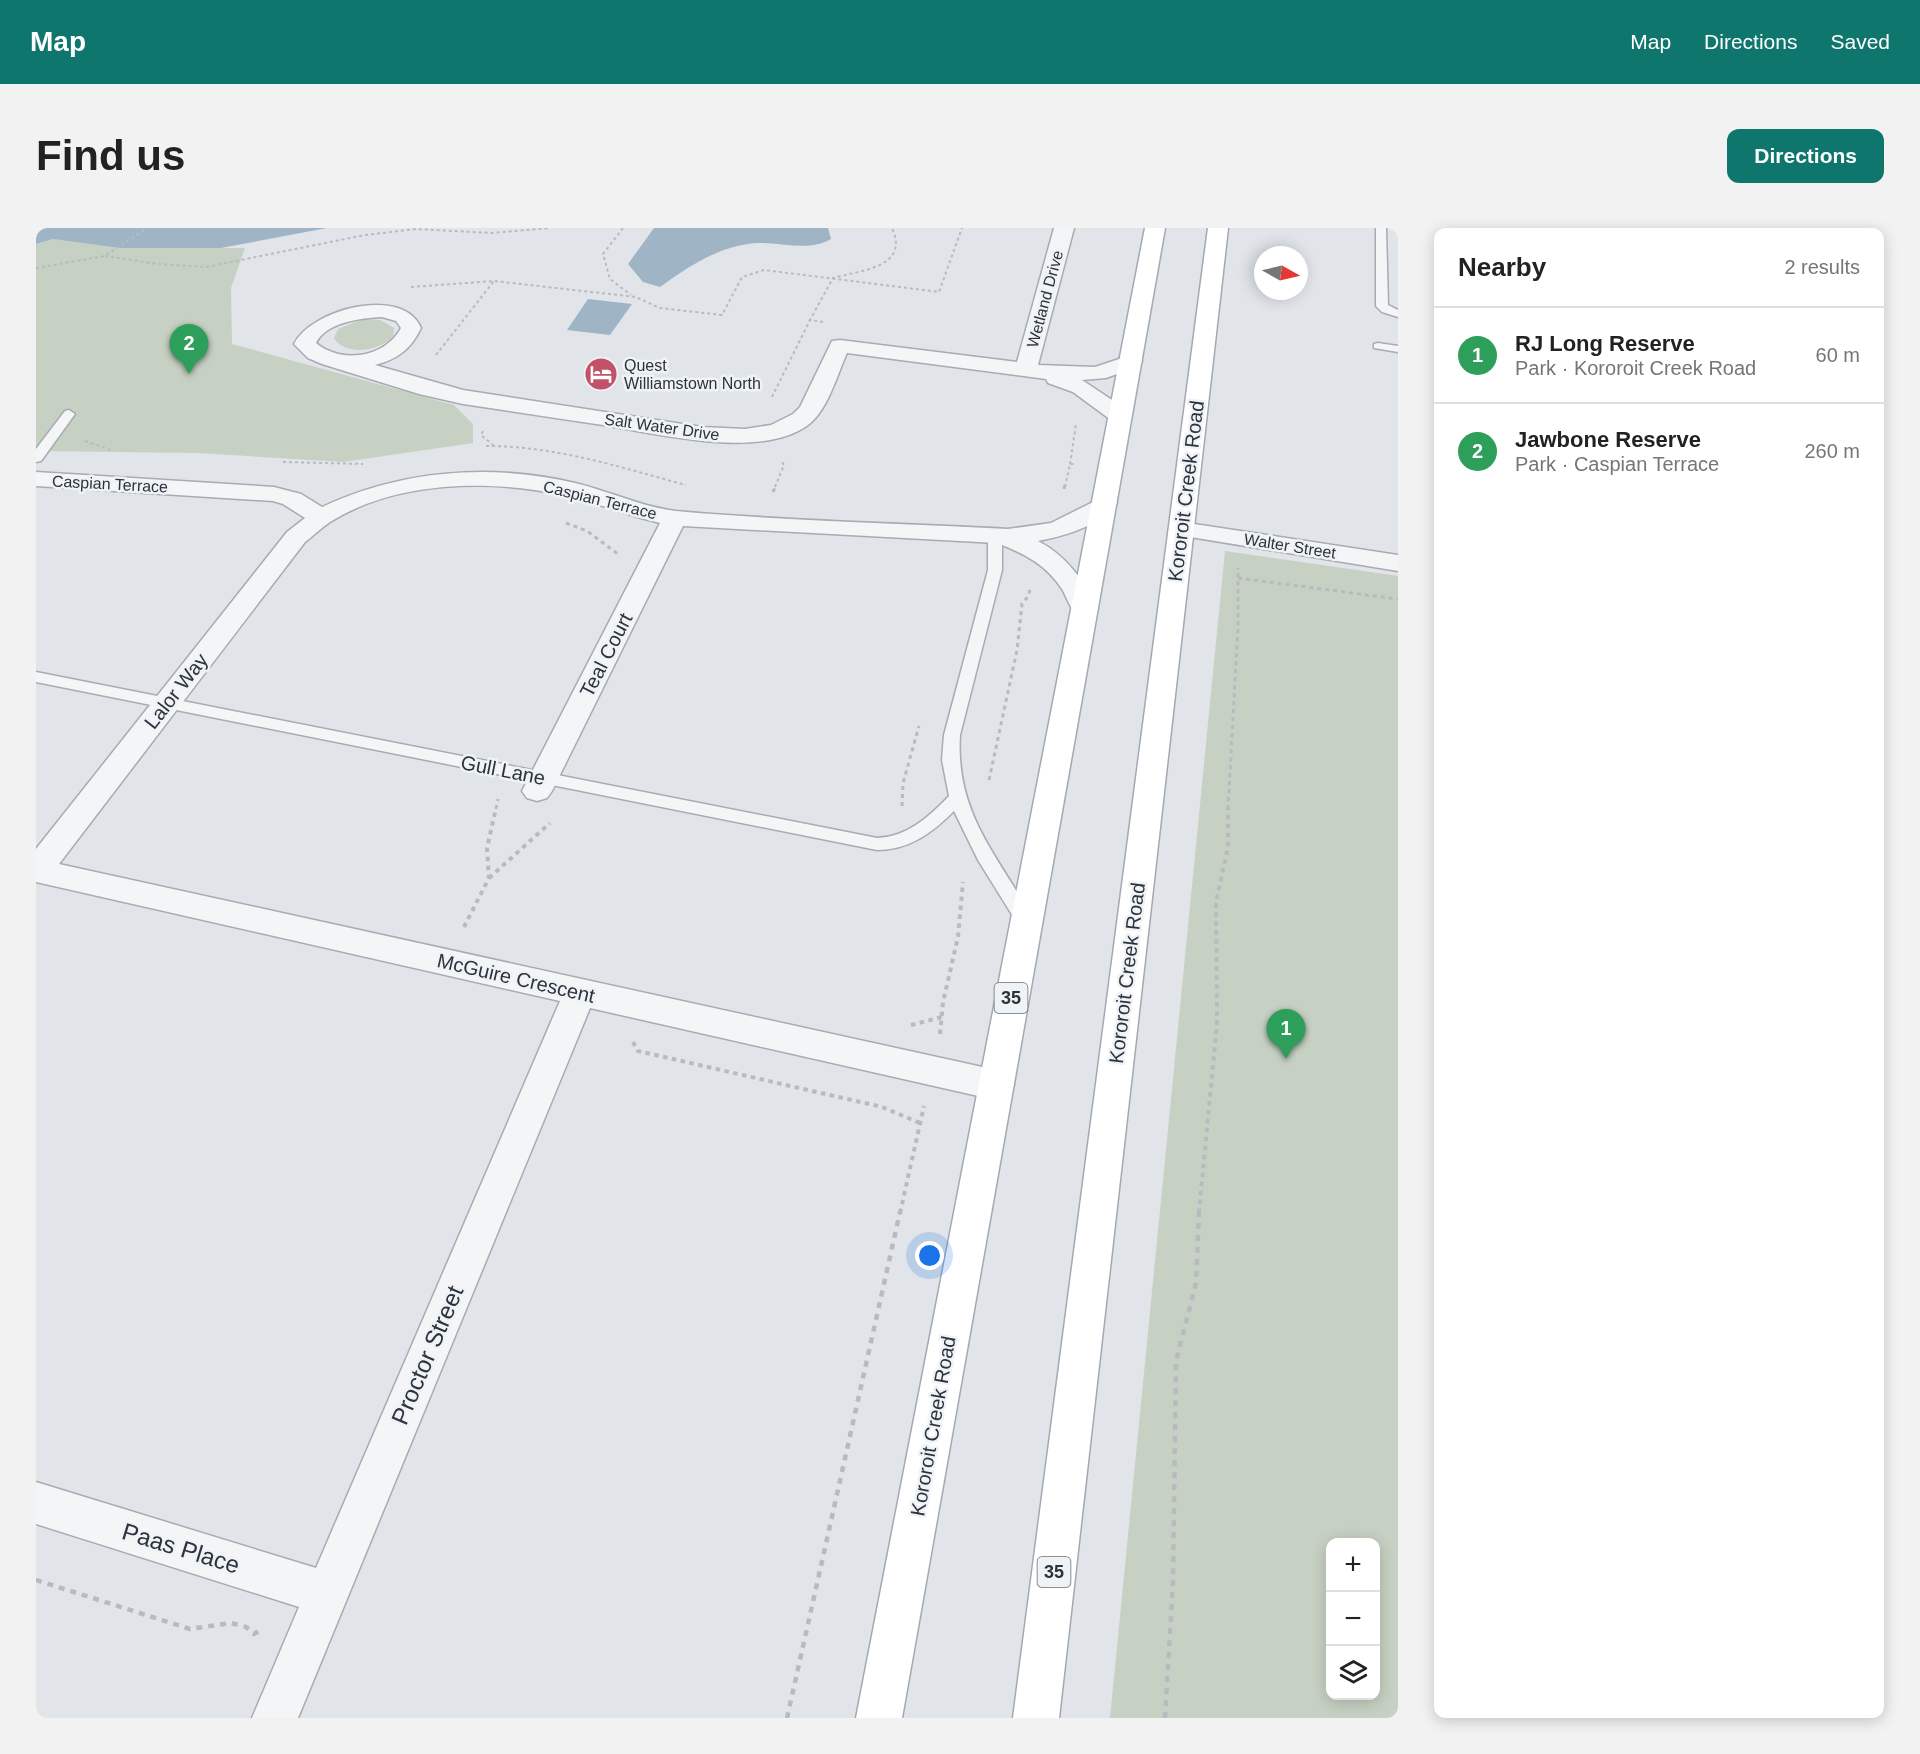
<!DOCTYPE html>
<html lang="en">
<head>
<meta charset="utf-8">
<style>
	body { margin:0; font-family:Helvetica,sans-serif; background:#f2f2f2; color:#222 }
	.controls { position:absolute; right:18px; bottom:18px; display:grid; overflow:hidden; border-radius:12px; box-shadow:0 3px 15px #0003 }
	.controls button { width:54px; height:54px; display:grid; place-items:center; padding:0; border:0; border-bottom:2px solid #e0e0e0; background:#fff; color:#222; font:30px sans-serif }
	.compass { position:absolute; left:1218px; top:18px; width:54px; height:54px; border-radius:50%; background:#fff; box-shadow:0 3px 15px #0003; rotate:98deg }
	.you { position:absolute; left:894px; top:1028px; width:21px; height:21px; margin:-15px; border:4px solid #fff; border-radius:50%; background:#1a73e8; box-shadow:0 0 0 9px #1a73e833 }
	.badge { display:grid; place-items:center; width:39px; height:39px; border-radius:50%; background:#0f766e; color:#fff; font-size:20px; font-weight:700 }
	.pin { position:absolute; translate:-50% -50px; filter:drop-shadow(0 2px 3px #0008) }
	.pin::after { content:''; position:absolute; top:32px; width:21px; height:18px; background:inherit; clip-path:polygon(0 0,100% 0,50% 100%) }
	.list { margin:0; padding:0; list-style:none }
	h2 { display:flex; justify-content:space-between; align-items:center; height:78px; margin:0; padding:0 24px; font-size:26px }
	h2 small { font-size:20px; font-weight:400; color:#767676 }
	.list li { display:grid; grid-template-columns:39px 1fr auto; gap:18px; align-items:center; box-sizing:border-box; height:96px; padding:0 24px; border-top:2px solid #e0e0e0 }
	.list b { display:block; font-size:22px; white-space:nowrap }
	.list p { margin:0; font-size:20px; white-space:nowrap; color:#767676 }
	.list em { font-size:20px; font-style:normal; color:#767676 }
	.icon { flex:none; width:33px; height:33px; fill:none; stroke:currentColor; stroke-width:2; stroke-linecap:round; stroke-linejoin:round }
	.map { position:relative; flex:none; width:1362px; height:1490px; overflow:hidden; border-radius:12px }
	header { display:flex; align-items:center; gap:36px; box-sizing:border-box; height:84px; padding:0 30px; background:#0f766e; color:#fff }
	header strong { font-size:28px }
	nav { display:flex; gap:33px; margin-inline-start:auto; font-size:21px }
	.intro { display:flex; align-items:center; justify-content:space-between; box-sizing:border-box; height:144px; padding:0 36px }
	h1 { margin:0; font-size:42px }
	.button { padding:15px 27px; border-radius:12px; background:#0f766e; color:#fff; font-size:21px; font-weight:700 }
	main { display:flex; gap:36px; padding:0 36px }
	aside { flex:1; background:#fff; border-radius:12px; box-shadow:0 3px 15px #0003 }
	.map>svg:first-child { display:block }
	.green { fill:#c7d1c3; fill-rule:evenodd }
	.water { fill:#9fb4c5 }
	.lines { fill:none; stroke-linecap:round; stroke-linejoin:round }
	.service-casing { stroke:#a7abb2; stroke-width:3 }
	.minor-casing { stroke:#a7abb2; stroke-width:3 }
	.primary-casing { stroke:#a1a9b3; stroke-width:3 }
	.path-far3 { stroke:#b7bbc0; stroke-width:2; stroke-dasharray:3 3; stroke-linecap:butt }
	.path-far2 { stroke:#b7bbc0; stroke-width:3; stroke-dasharray:4 4; stroke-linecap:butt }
	.path-far1 { stroke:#b7bbc0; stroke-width:4; stroke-dasharray:4.5 4.5; stroke-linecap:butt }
	.path { stroke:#b7bbc0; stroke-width:4.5; stroke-dasharray:6 6; stroke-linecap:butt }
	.service { fill:#f3f5f7; fill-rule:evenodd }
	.minor { fill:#f3f5f7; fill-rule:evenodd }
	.primary { fill:#fff; fill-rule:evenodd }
	.labels { text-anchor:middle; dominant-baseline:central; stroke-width:5; stroke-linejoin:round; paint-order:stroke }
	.far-street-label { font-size:16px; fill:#2b333e; stroke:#f0f3f6 }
	.far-poi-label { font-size:16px; fill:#2b333e; stroke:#f0f3f6; text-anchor:start }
	.shield { fill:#f0f3f6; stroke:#666d75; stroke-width:1.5 }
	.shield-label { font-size:18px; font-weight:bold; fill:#2b333e }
	.street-label { font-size:20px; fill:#2b333e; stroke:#f0f3f6 }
	.near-street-label { font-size:24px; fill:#2b333e; stroke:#f0f3f6 }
</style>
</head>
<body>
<header>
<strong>Map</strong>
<nav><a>Map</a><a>Directions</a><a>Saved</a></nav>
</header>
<div class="intro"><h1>Find us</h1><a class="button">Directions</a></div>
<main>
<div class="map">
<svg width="1362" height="1490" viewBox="0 0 1362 1490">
	<rect width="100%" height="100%" fill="#e1e4e8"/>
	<g class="green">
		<polygon points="17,11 83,20 209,20 195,60 196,116 418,177 437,196 437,215 307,234 163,225 0,223 0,16"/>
		<path d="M327,91L344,92L358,100L357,108C345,123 309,129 298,110L302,101Z"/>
		<path d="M1189,323L1362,348V1490H1074ZM1340,1314V1468H1294V1314Z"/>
	</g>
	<g class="water">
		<polygon points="0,0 291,0 185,20 83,20 17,11 0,16"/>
		<path d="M618,0H792L795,11C773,24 746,14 721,15C685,17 653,38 624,59L607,54L592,36Z"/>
		<polygon points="552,71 596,76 574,107 531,102"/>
	</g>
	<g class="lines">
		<defs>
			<g id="service">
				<polygon points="1340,0 1350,0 1352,77 1362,82 1362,89 1346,84 1340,78"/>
				<polygon points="1342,115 1362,118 1362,124 1338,120 1338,116"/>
				<polygon points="33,182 39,186 5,233 0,234 0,221 29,183"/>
				<path d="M959,304L966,308V342L924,507C919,587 963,628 998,693L995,698H983L942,632L918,583C896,605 873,622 841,622L0,454V444L841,610C871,609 893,589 913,568L906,532L908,507L952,342V308Z"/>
			</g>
			<g id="minor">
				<path d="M1018,0H1038L1002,137L1059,139L1095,127L1103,128L1106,133L1103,138L1070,150L1046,152L1091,182L1094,187L1091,192H1075L1037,164L1012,155L1010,151L811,125C801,147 792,182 772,197C724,232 622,206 567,197C520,190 474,183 427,176L383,166L286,136L272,130L258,116C275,81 367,57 385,100C375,121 362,131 339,137L427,162L666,199L709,201L735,197L757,186L764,179L796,113L804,112L981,134ZM346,89L360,93L365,100C349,130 305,136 280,115C290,94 326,90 346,89Z"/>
				<path d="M0,244L238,259L265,266L286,279C365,242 455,235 539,255C573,263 606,279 640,283C750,293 862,295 972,301L1015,295L1069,268L1078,270L1081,275C1065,298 1028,308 1002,313C1031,328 1048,353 1062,381L1058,387L1049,389L1040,387C1034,379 1031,370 1026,361C1010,336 987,325 961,315L647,298L516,563L511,570L501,573L491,570L486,563L624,295C593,288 563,275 531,268C456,251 361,252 294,294C285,300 277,308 269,314L23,636L960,842L972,847L978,857L972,867L960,872L554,780L262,1490H216L263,1379L0,1296V1254L280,1340L524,773L0,654V621L251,304L269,290L247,276L237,273L0,258Z"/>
				<polygon points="1145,294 1362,327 1362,343 1136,306 1133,301 1136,296"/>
			</g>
			<g id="primary">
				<polygon points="1109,0 1129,0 866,1490 820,1490"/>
				<polygon points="1172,0 1192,0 1023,1490 977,1490"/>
			</g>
		</defs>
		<use href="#service" class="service-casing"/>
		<use href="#minor" class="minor-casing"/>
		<use href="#primary" class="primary-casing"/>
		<g class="path-far3">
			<polyline points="587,0 567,26 574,51 595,67"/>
			<polyline points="69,28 122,36 170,39 329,7 380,1 456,5 513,0"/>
			<polyline points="0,40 69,28 111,0"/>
			<polyline points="375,59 458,53 600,69 624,80 686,87 706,49 728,42 903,64 926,0"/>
			<path d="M787,94L774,92L797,50C825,42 874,40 856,0"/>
			<polyline points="400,127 458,53"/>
			<polyline points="736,169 774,92"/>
			<polyline points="447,203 445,207 457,217"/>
			<polyline points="49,213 75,222"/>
			<path d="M450,218C520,218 583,239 650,257"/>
			<polyline points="247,234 327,236"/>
			<polyline points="1034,236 1040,196"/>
			<polyline points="739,259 748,237 745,232"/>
			<polyline points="1029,259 1034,236 1040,236"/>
		</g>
		<g class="path-far2">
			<polyline points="1028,261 1029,257"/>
			<polyline points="737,264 740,257"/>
			<polyline points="530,295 551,303 582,326"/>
			<polyline points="1202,350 1362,371"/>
			<polyline points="953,552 981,422 986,376 993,367 994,359"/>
			<polyline points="866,578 867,555 883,498"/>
			<polyline points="460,581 462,571"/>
			<polyline points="1192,581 1202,399 1202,340"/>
		</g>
		<g class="path-far1">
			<polyline points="453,650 514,595"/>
			<polyline points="428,699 453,650 451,620 460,580"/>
			<polyline points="875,797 906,789"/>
			<polyline points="904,806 907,774 922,709 927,654"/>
			<polyline points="597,814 602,823 846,879 884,895"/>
			<polyline points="864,985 888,878"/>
			<polyline points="1163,985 1181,795 1180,674 1192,619 1192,580"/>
		</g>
		<g class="path">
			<polyline points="0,1352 154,1401 195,1395 210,1399 218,1406 226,1401"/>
			<polyline points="751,1490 864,984"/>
			<polyline points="1129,1490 1137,1353 1140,1133 1160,1055 1163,984"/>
		</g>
		<use href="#service" class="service"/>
		<use href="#minor" class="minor"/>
		<use href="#primary" class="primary"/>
	</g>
	<defs>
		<symbol id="hotel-disc" viewBox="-11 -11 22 22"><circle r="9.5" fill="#c15269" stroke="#f0f3f6"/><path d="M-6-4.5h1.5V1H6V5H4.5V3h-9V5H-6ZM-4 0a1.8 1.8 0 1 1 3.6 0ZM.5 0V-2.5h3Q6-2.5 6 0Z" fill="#fff"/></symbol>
	</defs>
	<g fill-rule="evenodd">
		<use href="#hotel-disc" x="546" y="127" width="38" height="38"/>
	</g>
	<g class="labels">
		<g class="far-street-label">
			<text transform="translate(1009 71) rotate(-75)">Wetland Drive</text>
			<text transform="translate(626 199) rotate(8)">Salt Water Drive</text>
			<text transform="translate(74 256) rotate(3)">Caspian Terrace</text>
			<text transform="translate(564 272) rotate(14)">Caspian Terrace</text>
			<text transform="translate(1254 318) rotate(9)">Walter Street</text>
		</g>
		<g class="far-poi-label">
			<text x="588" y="137">Quest<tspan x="588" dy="18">Williamstown North</tspan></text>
		</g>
		<g class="shield">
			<rect x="958.5" y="755" width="33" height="30" rx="4.5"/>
			<rect x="1001.5" y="1329" width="33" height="30" rx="4.5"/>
		</g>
		<g class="shield-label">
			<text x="975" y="770">35</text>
			<text x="1018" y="1344">35</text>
		</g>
		<g class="street-label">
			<text transform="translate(1150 263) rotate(-83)">Kororoit Creek Road</text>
			<text transform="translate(570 427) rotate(-63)">Teal Court</text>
			<text transform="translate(140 463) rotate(-52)">Lalor Way</text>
			<text transform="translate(467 542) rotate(11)">Gull Lane</text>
			<text transform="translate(1091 745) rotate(-83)">Kororoit Creek Road</text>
			<text transform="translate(480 750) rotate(13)">McGuire Crescent</text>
			<text transform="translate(897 1198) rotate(-80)">Kororoit Creek Road</text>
		</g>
		<g class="near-street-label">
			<text transform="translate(391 1127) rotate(-67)">Proctor Street</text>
			<text transform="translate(145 1320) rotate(17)">Paas Place</text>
		</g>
	</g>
</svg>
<div class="controls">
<button>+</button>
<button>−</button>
<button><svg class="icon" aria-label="layers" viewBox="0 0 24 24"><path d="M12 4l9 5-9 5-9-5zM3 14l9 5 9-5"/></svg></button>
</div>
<svg class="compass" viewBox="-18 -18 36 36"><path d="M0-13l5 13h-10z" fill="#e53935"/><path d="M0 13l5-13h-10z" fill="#767676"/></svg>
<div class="you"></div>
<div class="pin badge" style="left:1250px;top:831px;background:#2e9e5b">1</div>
<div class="pin badge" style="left:153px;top:146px;background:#2e9e5b">2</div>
</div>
<aside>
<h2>Nearby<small>2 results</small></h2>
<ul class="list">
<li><span class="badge" style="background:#2e9e5b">1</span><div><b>RJ Long Reserve</b><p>Park · Kororoit Creek Road</p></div><em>60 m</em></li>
<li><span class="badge" style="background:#2e9e5b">2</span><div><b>Jawbone Reserve</b><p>Park · Caspian Terrace</p></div><em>260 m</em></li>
</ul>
</aside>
</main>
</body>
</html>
